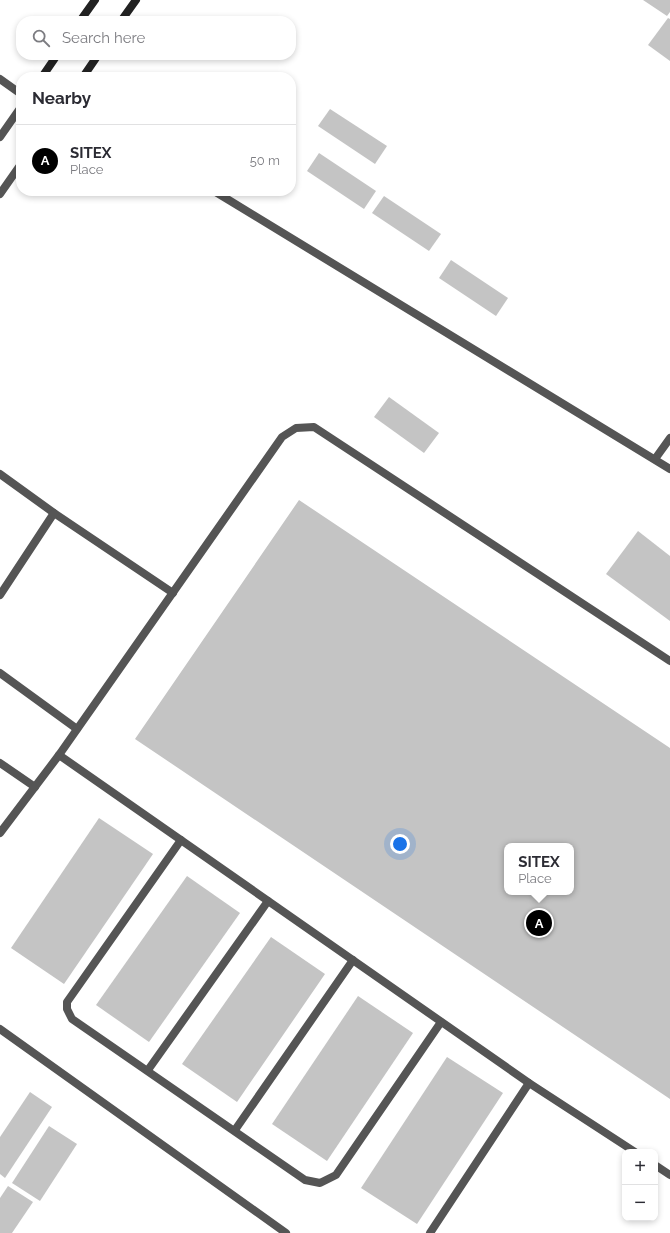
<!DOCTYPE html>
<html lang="en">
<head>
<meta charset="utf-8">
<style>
	body { margin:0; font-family:Raleway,sans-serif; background:#f2f2f3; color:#2b2b33 }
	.controls { position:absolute; right:12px; bottom:12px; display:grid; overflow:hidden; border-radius:8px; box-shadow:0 2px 6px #0003 }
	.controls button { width:36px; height:36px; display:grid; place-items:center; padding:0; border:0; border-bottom:1px solid #e1e1e2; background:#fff; color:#2b2b33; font:20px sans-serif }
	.you { position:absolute; left:400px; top:844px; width:14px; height:14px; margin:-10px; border:3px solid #fff; border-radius:50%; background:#1a73e8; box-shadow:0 0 0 6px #1a73e833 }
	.badge { display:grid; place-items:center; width:26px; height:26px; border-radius:50%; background:#000; color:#fff; font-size:13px; font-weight:700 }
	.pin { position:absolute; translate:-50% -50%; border:2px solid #fff; box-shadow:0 1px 4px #0006 }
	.popup { position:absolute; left:504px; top:843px; width:70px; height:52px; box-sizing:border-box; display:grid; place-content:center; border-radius:8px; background:#fff; filter:drop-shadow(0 1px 3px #0005); font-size:13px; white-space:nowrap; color:#7c7c81 }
	.popup b { font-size:15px; color:#2b2b33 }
	.popup::after { content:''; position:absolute; left:50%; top:100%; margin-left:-8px; border:8px solid transparent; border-top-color:#fff }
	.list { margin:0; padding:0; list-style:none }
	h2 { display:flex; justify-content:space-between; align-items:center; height:52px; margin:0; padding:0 16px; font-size:17px }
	h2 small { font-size:13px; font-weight:400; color:#7c7c81 }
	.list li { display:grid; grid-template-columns:26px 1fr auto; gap:12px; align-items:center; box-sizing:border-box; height:72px; padding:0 16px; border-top:1px solid #e1e1e2 }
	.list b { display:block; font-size:15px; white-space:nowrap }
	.list p { margin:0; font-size:13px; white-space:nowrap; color:#7c7c81 }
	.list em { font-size:13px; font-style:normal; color:#7c7c81 }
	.icon { flex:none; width:22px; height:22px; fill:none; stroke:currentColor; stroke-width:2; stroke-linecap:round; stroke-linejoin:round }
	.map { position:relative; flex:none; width:670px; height:1233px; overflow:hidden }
	.search { position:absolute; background:#fff; box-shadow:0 2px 6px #0003; left:16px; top:16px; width:280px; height:44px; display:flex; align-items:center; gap:10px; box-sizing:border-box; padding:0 14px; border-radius:16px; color:#7c7c81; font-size:15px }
	.panel { position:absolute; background:#fff; box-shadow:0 2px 6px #0003; left:16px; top:72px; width:280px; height:124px; border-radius:16px }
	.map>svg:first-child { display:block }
	.building { fill:#c4c4c4; fill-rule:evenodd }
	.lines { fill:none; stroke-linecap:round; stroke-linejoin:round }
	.lane { stroke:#555; stroke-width:8 }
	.street { stroke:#555; stroke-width:8 }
	.secondary { stroke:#222; stroke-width:8 }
</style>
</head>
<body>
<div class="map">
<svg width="670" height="1233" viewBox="0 0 670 1233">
	<rect width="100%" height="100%" fill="#fff"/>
	<g class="building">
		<polygon points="643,0 670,0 670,12 667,16"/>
		<polygon points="668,18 670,19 670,61 648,45"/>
		<polygon points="330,109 387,146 375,164 318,126"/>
		<polygon points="319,153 376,191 364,209 307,171"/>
		<polygon points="384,196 441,234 429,251 372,213"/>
		<polygon points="451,260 508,298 496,316 439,278"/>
		<polygon points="389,397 439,433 424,453 374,417"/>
		<path d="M299,500L670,748V1099L135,739ZM507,846H571V892H507Z"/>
		<polygon points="638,531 670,556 670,621 606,574"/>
		<polygon points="99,818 153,854 64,984 11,948"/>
		<polygon points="187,876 240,913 149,1042 96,1005"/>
		<polygon points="271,937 325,974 237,1102 182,1064"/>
		<polygon points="358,996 413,1033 327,1161 272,1124"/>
		<polygon points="447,1057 503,1093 417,1224 361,1188"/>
		<polygon points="30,1092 52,1107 5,1178 0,1174 0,1137"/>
		<polygon points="49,1126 77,1144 40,1201 12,1183"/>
		<polygon points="8,1186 33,1202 12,1233 0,1233 0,1198"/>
	</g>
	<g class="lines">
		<g class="lane">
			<polyline points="0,474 54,513 173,593"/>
			<polyline points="0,595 54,513"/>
			<polyline points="0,673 77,729"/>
			<polyline points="59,755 529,1083 635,1152"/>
			<polyline points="0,763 35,787"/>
			<polyline points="0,833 59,755 282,437 296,428 314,427 670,661"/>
			<polyline points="181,840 67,1002 67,1009 72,1019 305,1180 320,1183 336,1175 441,1022"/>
			<polyline points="148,1070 268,901"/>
			<polyline points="235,1130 353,960"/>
			<polyline points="655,1165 670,1175"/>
			<polyline points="430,1233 529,1083"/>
		</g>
		<g class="street">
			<polyline points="0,79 21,94"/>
			<polyline points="0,137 21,107"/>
			<polyline points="214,191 670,469"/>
			<polyline points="0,194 21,164"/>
			<polyline points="655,459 670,438"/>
			<polyline points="0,1029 286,1233"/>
		</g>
		<g class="secondary">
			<polyline points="80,21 95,0"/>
			<polyline points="121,21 136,0"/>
			<polyline points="42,77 57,55"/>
			<polyline points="83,77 98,55"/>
		</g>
	</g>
</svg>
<div class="controls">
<button>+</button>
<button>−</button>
</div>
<div class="you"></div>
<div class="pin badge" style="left:539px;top:923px">A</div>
<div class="popup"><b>SITEX</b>Place</div>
<div class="search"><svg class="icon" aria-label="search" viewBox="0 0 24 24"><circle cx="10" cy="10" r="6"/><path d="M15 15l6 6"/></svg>Search here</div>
<section class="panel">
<h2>Nearby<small></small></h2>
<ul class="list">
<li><span class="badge">A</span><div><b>SITEX</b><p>Place</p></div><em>50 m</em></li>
</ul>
</section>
</div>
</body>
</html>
